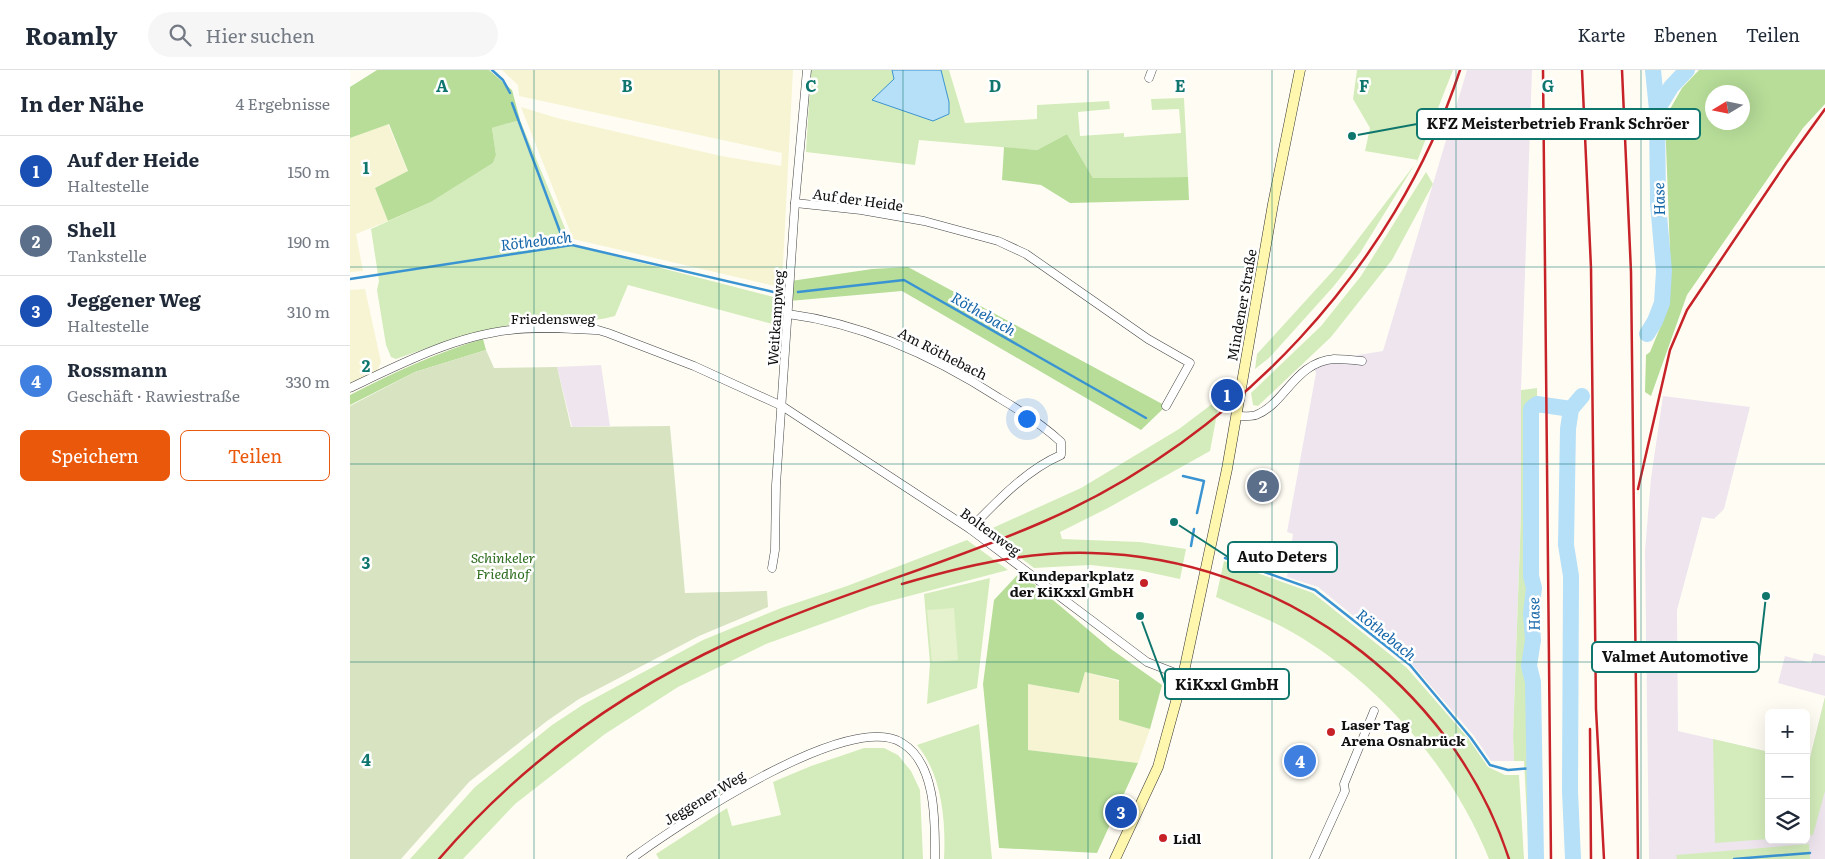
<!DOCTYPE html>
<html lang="de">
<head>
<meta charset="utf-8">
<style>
	body { margin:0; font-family:Literata,serif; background:#f6f6f7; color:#1f2937 }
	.controls { position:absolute; right:15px; bottom:15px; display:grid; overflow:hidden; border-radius:8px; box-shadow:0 5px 20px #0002 }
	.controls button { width:45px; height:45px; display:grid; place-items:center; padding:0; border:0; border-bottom:1px solid #e0e1e3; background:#fff; color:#1f2937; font:25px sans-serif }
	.compass { position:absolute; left:1355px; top:15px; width:45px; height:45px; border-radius:50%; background:#fff; box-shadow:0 5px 20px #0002; rotate:260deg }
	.you { position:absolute; left:676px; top:348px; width:18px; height:18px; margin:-12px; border:4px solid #fff; border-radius:50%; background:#1a73e8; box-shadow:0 0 0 8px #1a73e833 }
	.badge { display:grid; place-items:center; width:32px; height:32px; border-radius:50%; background:#ea580c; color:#fff; font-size:16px; font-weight:700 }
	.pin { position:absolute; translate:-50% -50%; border:2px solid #fff; box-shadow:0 1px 5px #0006 }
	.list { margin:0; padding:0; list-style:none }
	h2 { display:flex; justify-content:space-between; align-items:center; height:65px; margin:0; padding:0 20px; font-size:21px }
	h2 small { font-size:16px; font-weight:400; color:#747a83 }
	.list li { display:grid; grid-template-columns:32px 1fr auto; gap:15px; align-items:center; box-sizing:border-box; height:70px; padding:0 20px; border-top:1px solid #e0e1e3 }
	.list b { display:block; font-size:19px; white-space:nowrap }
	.list p { margin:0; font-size:16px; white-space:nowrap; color:#747a83 }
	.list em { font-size:16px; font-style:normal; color:#747a83 }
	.actions { display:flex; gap:10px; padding:15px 20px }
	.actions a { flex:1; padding:11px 0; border:1px solid #ea580c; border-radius:8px; text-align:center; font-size:18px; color:#ea580c }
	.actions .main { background:#ea580c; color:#fff }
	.icon { flex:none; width:28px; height:28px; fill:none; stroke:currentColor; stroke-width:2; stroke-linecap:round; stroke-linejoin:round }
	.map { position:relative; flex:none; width:1475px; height:789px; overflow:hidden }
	header { display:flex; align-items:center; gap:30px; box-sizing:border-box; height:70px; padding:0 25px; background:#fff; border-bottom:1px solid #e0e1e3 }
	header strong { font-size:24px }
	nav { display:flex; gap:28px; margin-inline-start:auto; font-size:18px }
	.search { width:350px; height:45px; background:#f6f6f7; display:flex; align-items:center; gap:12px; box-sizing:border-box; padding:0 18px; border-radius:28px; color:#747a83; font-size:19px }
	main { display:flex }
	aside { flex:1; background:#fff }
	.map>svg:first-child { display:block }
	.industrial { fill:#eee5ef }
	.farmland { fill:#f6f4d2 }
	.green { fill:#d4ecbb }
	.forest { fill:#b7dd99; fill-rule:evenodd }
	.cemetery { fill:#d8e3c2 }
	.pitch { fill:#e5f2cd }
	.water { fill:#b6dff8; stroke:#3b94d2 }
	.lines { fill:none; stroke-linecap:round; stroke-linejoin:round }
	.stream { stroke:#3b94d2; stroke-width:2.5 }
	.river { stroke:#b6dff8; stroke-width:16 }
	.minor-casing { stroke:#434343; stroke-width:9 }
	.secondary-casing { stroke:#323232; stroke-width:11 }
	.minor { stroke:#fff; stroke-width:8 }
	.secondary { stroke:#fff7ae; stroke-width:10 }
	.rail { stroke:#c62228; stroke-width:2.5 }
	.grid { fill:none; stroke:#0f766e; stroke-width:1; stroke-opacity:0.55 }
	.poi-dot { fill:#c62228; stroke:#fff; stroke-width:2 }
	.labels { text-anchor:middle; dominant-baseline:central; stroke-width:5; stroke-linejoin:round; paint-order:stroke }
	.street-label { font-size:14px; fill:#101010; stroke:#fff }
	.park-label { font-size:14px; font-style:italic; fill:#2c6b1d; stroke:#fff }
	.poi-label { font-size:14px; font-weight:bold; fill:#101010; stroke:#fff; text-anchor:start }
	.water-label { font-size:15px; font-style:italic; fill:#1465a8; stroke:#fff }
	.grid-label { font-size:16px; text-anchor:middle; font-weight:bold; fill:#0f766e; stroke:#fff; stroke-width:5; stroke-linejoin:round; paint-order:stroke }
	.leader { fill:none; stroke:#0f766e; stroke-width:2 }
	.callout-dot { fill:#0f766e; stroke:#fff; stroke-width:2 }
	.callout { fill:#fff; stroke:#0f766e; stroke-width:2 }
	.callout-label { font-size:15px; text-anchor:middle; font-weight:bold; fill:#101010 }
</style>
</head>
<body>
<header>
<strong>Roamly</strong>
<div class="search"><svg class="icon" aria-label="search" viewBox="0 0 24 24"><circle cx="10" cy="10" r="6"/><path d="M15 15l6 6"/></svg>Hier suchen</div>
<nav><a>Karte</a><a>Ebenen</a><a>Teilen</a></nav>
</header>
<main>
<aside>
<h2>In der Nähe<small>4 Ergebnisse</small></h2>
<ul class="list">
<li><span class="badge" style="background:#1a4fb4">1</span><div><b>Auf der Heide</b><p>Haltestelle</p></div><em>150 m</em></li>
<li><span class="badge" style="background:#5c6f8a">2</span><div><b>Shell</b><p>Tankstelle</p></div><em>190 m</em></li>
<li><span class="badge" style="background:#1a4fb4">3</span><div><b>Jeggener Weg</b><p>Haltestelle</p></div><em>310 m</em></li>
<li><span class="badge" style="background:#3f7fe0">4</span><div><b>Rossmann</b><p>Geschäft · Rawiestraße</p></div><em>330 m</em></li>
</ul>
<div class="actions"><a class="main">Speichern</a><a>Teilen</a></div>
</aside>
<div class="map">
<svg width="1475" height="789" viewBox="0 0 1475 789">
	<rect width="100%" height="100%" fill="#fffdf3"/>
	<g class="industrial">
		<polygon points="1117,0 1182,0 1171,320 1171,444 1163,666 1164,691 1141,691 1124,666 1061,593 968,517 937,507 943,464 937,462 966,303 963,296 983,289 1033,281"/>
		<polygon points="251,295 260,356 222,357 207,297"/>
		<polygon points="1313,326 1400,337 1374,439 1364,449 1352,447 1327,540 1328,661 1419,682 1419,770 1456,770 1456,691 1459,692 1475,627 1475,789 1299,789 1295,481 1301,408"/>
		<polygon points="1464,583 1475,586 1475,626 1428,613 1435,586 1461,593"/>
	</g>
	<g class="farmland">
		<polygon points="152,0 443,0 432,214 429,217 223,169 171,37 207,48 371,86 431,96 432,83 169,26 168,15"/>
		<polygon points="38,54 58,102 25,118 38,151 6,164 13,201 0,202 0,68"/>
		<polygon points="15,219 31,292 27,301 0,314 0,220"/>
		<polygon points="735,602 769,611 769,650 800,659 788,693 678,680 678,614 729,623"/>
	</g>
	<g class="green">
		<polygon points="461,0 599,0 615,53 687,49 687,35 759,31 760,39 728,42 730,66 774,63 774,67 831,63 829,39 802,40 801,29 834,28 838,107 743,108 717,64 687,80 569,70 565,95 456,82"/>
		<polygon points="1007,0 1103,0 1068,89 1010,183 983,217 919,288 905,299 907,284 990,193 1068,90 1015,81 1020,58 1003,29"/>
		<path d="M170,50L222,175L439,231L437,258L278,215L265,246C238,254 208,250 180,253C133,257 90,273 46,289L41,287L36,275L27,220L29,211L21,159L81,132L143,93L146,85L142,58Z"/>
		<polygon points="1076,102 1083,114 1042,190 981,267 908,336 903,335 901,323 971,256 1011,206"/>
		<polygon points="1187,318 1187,704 1190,789 1179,789 1174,691 1164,691 1163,666 1171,444 1171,320"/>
		<polygon points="870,328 860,381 758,438 710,462 712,469 790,472 836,479 830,509 788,500 740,495 684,498 636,461 731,418 829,359"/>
		<polygon points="617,470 658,500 521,536 416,574 328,617 255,664 165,734 113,789 60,789 125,717 202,655 234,634 353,570 431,538 497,516"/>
		<path d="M874,491L963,523L1057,598L1118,668L1138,697L1155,705H1169L1174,789H1139C1103,699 1034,619 952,568C926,551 894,540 866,527Z"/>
		<polygon points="640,508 627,618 577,634 580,593 574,524"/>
		<polygon points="1475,627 1475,721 1463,765 1456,766 1456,691 1459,692"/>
		<path d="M629,654L642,789H594C596,752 592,704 567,675Z"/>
		<polygon points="1363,669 1419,682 1419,769 1365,773"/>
		<polygon points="514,678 534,678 548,685 561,701 570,720 573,789 309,789 306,784 377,738 382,756 431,745 423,712 461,696"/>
		<polygon points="1459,774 1460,789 1327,789 1326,785"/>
	</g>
	<g class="forest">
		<polygon points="27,0 139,0 162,20 170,50 142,58 146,85 143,93 81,132 38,151 25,118 58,101 39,54 0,68 0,17"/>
		<path d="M1349,0H1475V34L1453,58L1337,225L1301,326L1295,322L1296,285L1300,282L1315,246L1321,209L1315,48L1332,18ZM1362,22H1392V52H1362Z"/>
		<polygon points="717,64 743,108 838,107 839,130 720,133 691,115 652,110 654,77 687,80"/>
		<polygon points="558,197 816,336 791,360 552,221 439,231 441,211 522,199"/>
		<path d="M133,269L136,280L65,302L0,335V325C43,303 87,282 133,269Z"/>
		<polygon points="670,502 761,579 812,615 800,659 769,650 769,610 735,602 729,623 678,614 678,680 788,693 747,783 649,778 633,614 644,530"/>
	</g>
	<polygon class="cemetery" points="136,280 144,298 207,297 221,357 320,356 335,523 417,521 418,537 349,566 229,629 197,651 119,712 51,789 0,789 0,336 65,302"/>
	<polygon class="pitch" points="604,538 608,590 582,592 577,540"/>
	<polygon class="water" points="542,0 591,0 599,32 599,44 583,51 522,30 544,9"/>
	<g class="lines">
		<g class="stream">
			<polyline points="142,0 153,10 160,23"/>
			<polyline points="162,33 212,167"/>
			<polyline points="0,209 222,175 432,224"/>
			<polyline points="448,222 554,210 796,348"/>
			<polyline points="833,406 854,411 847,443"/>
			<polyline points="841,476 844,459"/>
			<polyline points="875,488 965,520 1060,595 1121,668 1140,695 1158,700 1183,698"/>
			<polyline points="1384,789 1460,783"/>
		</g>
		<g class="river">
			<polyline points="1303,0 1307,40"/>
			<polyline points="1297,264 1305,251 1312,233 1314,201 1308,134 1307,40 1321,17 1337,0"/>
			<polyline points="1186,789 1183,612 1179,596 1183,570 1181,544 1184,518 1181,506 1181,339 1187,334 1221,339"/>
			<polyline points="1223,789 1220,721 1221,506 1216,475 1218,359 1221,339 1232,326"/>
		</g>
		<defs>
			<g id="minor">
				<polyline points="799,8 802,0"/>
				<polyline points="445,133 511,140 574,151 648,171 676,184 798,269 840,293 816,336"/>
				<path d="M438,244C515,254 584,286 649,328C671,341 692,354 711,372V385C676,400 646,432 620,459"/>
				<path d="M0,318C50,294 105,266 160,260C189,256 219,259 248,260L258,263L344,296L432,336L620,459L797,592L833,606"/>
				<path d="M886,346C892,346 900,347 906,345C935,334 945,292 984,289C993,289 1003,290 1012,291"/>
				<polyline points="422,498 425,480 426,415 445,133 457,0"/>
				<path d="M281,789C326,756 499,639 552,673C587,694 585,754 585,789"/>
				<polyline points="964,789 995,721 994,714 1024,641"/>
			</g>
			<polyline id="secondary" points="765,789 808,697 833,606 877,399 923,134 950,0"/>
		</defs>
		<use href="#minor" class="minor-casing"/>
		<use href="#secondary" class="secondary-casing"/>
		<use href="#minor" class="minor"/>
		<use href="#secondary" class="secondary"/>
		<g class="rail">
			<polyline points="1193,0 1201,789"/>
			<polyline points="1232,0 1241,198 1246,639 1254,789"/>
			<polyline points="1272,0 1281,202 1288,789"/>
			<polyline points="1288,419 1320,280 1337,240 1436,93 1475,39"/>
			<path d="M552,514C614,496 676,481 741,483C925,487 1102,612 1159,789"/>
			<polyline points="1240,659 1241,789"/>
			<path d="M89,789C170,695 268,623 382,571C483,525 593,496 695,451C886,367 1045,198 1110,0"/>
		</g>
	</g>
	<path class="grid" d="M184,0V789M369,0V789M553,0V789M738,0V789M922,0V789M1106,0V789M1291,0V789M0,197H1475M0,394H1475M0,592H1475"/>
	<g class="poi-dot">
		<circle cx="794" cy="513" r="5"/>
		<circle cx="981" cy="662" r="5"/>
		<circle cx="813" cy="768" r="5"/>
	</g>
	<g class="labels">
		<g class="street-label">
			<text transform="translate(508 129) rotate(8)">Auf der Heide</text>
			<text transform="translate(891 235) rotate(-80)">Mindener Straße</text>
			<text x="203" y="248">Friedensweg</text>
			<text transform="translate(425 248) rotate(-86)">Weitkampweg</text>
			<text transform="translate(593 283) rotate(27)">Am Röthebach</text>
			<text transform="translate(641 461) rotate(36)">Boltenweg</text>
			<text transform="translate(354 727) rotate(-31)">Jeggener Weg</text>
		</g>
		<g class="park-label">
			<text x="153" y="487">Schinkeler<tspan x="153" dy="16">Friedhof</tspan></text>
		</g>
		<g class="poi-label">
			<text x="784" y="505" text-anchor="end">Kundeparkplatz<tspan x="784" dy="16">der KiKxxl GmbH</tspan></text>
			<text x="991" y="654">Laser Tag<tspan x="991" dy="16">Arena Osnabrück</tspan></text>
			<text x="823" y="768">Lidl</text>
		</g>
		<g class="water-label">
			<text transform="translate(1308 129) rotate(-92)">Hase</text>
			<text transform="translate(186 170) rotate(-7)">Röthebach</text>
			<text transform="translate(634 243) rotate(30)">Röthebach</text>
			<text transform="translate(1183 544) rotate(-91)">Hase</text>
			<text transform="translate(1037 564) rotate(39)">Röthebach</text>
		</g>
	</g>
	<g class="grid-label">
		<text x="92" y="22">A</text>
		<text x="277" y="22">B</text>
		<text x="461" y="22">C</text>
		<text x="645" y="22">D</text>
		<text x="830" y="22">E</text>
		<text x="1014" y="22">F</text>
		<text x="1198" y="22">G</text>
		<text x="16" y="104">1</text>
		<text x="16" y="302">2</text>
		<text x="16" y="499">3</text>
		<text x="16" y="696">4</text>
	</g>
	<path class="leader" d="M1002 66L1067 54M824 452L878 487M1416 526L1409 587M790 546L815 614"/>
	<g class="callout-dot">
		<circle cx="1002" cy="66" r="5"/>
		<circle cx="824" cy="452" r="5"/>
		<circle cx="1416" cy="526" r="5"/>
		<circle cx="790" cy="546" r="5"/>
	</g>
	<g class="callout">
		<rect x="1067" y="39" width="283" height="30" rx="5"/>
		<rect x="878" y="472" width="109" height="30" rx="5"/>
		<rect x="1242" y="572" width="167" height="30" rx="5"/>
		<rect x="815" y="599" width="124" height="30" rx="5"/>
	</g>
	<g class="callout-label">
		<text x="1208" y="59">KFZ Meisterbetrieb Frank Schröer</text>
		<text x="932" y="492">Auto Deters</text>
		<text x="1325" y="592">Valmet Automotive</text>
		<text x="877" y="620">KiKxxl GmbH</text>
	</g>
</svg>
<div class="controls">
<button>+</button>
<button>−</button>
<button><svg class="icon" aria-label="layers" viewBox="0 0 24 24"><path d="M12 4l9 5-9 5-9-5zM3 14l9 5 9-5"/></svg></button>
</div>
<svg class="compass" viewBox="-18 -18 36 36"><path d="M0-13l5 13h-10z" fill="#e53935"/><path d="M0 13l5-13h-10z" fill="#747a83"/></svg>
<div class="you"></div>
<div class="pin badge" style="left:877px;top:325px;background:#1a4fb4">1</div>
<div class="pin badge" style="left:913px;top:416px;background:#5c6f8a">2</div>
<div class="pin badge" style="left:771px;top:742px;background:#1a4fb4">3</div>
<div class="pin badge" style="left:950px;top:691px;background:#3f7fe0">4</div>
</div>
</main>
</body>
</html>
